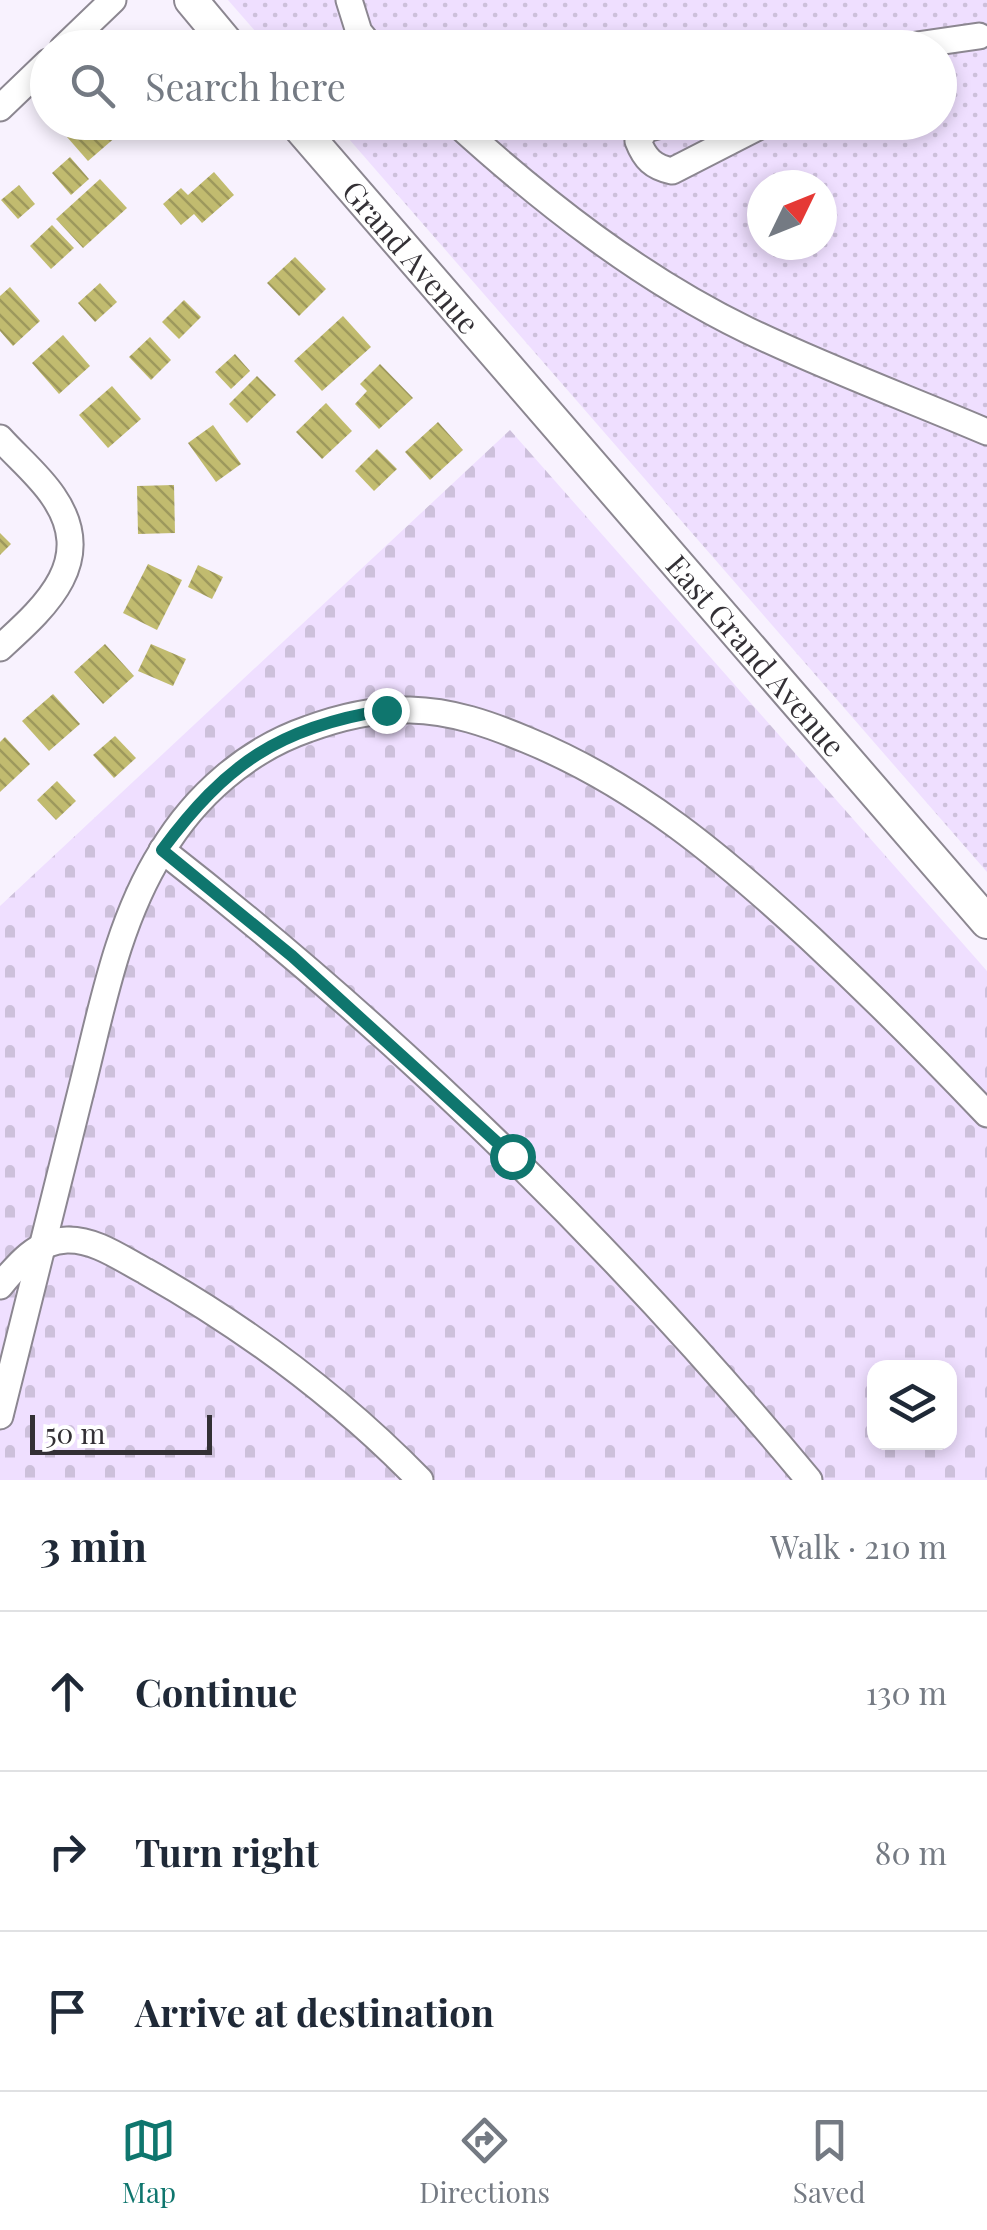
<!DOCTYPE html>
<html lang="en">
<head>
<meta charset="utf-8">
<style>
	body { margin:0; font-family:"Playfair Display",serif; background:#f6f6f7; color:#1f2937 }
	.controls { position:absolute; right:30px; bottom:30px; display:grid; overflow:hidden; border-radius:20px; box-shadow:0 5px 15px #0003 }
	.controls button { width:90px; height:90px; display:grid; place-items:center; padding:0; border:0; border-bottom:2px solid #e0e1e3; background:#fff; color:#1f2937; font:50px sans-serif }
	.compass { position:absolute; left:747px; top:170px; width:90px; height:90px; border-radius:50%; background:#fff; box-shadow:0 5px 15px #0003; rotate:47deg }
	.scale { position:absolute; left:30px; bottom:25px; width:182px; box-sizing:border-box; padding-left:10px; border:5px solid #333035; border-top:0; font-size:28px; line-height:35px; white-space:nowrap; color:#333035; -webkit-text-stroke:8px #fff; paint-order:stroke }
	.stop { position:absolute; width:30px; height:30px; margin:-22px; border:8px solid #0f766e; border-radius:50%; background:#fff }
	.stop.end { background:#0f766e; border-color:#fff; box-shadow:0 2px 10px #0008 }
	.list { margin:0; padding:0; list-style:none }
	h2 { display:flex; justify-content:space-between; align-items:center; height:130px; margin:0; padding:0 40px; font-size:42px }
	h2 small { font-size:32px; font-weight:400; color:#747a83 }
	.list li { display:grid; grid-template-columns:65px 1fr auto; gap:30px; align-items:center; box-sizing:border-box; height:160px; padding:0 40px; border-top:2px solid #e0e1e3 }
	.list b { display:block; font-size:38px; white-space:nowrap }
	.list em { font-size:32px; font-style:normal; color:#747a83 }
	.icon { flex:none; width:55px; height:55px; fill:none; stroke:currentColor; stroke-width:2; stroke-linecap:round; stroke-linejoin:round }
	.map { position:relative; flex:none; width:987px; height:1480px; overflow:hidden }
	.search { position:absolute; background:#fff; box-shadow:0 5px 15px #0003; left:30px; right:30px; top:30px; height:110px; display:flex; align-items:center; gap:25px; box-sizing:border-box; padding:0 35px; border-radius:55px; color:#747a83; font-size:38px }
	.sheet { height:610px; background:#fff }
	nav { display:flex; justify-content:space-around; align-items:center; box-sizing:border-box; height:140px; border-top:2px solid #e0e1e3; background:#fff; font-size:28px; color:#747a83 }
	nav a { display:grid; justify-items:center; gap:5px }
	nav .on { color:#0f766e }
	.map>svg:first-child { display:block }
	.grass { fill:url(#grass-dots); fill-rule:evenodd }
	.cemetery { fill:url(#cemetery-stones); fill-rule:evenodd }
	.building { fill:url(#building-back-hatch) }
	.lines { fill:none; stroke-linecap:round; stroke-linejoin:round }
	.minor-casing { stroke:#8c8791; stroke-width:29 }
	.major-casing { stroke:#8c8791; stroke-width:36 }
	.minor { stroke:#fff; stroke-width:25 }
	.major { stroke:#fff; stroke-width:32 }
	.route { stroke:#0f766e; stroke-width:12 }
	.labels { text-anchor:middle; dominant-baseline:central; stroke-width:9; stroke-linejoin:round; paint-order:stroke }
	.street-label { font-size:30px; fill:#333035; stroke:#fff }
</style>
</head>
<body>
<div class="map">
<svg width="987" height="1480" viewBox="0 0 987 1480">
	<defs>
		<pattern id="grass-dots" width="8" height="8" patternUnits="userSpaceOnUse" patternTransform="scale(2.5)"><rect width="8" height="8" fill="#efdfff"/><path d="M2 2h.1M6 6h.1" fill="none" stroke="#cdc0db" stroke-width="1.8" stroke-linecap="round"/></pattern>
		<pattern id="cemetery-stones" width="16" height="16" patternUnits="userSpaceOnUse" patternTransform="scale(2.5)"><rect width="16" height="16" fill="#efdfff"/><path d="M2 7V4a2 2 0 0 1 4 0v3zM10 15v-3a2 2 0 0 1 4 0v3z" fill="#cdc0db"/></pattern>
		<pattern id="building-back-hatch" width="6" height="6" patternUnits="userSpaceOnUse" patternTransform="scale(2.5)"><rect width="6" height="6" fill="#c1bb6f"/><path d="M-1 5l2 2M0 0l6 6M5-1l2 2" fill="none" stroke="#9d985c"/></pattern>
	</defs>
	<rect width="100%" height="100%" fill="#f8f2fe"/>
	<path class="grass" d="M228,0H987V872L335,123L940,122V48L269,47ZM762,185H822V245H762Z"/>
	<path class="cemetery" d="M510,430L987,971V1480H0V906ZM874,1368H950V1442H874Z"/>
	<g class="building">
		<polygon points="84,122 119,122 125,129 88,161 67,137"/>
		<polygon points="70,157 89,179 71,195 52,173"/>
		<polygon points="214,172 234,195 202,223 194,214 181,225 163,204 181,188 188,195"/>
		<polygon points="100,179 127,208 83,248 56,219"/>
		<polygon points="19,185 35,204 18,219 1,200"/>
		<polygon points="52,225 74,248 51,269 30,246"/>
		<polygon points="295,257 326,289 299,316 267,283"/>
		<polygon points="100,283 117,302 95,322 78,303"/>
		<polygon points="10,287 40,321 13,346 0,331 0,296"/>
		<polygon points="184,300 201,317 179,339 162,322"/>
		<polygon points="343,316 371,347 322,391 294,361"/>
		<polygon points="63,335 90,366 59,394 32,363"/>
		<polygon points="150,337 171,360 151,380 129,357"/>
		<polygon points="235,354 250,371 231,389 215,372"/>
		<polygon points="380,364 413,398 379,429 355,404 367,391 360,384"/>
		<polygon points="257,376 276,395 247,423 229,404"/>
		<polygon points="112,386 141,419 108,448 79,415"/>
		<polygon points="326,403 352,431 322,459 296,432"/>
		<polygon points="438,422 463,450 430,480 405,452"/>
		<polygon points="213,425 241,464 216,482 188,443"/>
		<polygon points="377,449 397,469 374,491 355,471"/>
		<polygon points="174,485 175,533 138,534 137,486"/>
		<polygon points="0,533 11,544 0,555"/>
		<polygon points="148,564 182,580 157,630 123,613"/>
		<polygon points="198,565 223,577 212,599 188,587"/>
		<polygon points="105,644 134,676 103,704 74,672"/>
		<polygon points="151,644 186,659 173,686 138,671"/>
		<polygon points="53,694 80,724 49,751 22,721"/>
		<polygon points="115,736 136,758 114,778 93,755"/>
		<polygon points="5,737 30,764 0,792 0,742"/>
		<polygon points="57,781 76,801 56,820 37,800"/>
	</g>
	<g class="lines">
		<defs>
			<g id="minor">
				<polyline points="349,0 359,32 372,48"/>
				<polyline points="63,48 113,0"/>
				<polyline points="896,48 979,36"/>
				<polyline points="0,108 48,62"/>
				<path d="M455,122C543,202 640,278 747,330C826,368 907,398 987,432"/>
				<path d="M673,122L646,129L638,141C645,159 653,167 672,171L766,123"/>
				<path d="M0,438C17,457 39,475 53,496C98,561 45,607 0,648"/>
				<path d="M162,850C400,1036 616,1248 809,1480"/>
				<path d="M0,1286C18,1264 37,1241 67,1240C95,1239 122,1259 145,1271C246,1328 339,1397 420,1480"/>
				<path d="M0,1416C27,1309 54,1202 80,1095C101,1013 116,924 162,851C195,796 247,750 308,729C340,717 376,709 410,710C452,711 489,724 527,740C637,785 723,858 810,938C871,995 930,1054 987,1114"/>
			</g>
			<g id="major">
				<polyline points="191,0 231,48"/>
				<path id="s1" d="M295,122L987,922"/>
			</g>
		</defs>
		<use href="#minor" class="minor-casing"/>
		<use href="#major" class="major-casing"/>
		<use href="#minor" class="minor"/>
		<use href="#major" class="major"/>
	</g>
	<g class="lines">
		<path class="route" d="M386,710C279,727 226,764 162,850L292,956L512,1156"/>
	</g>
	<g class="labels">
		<g class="street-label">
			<text stroke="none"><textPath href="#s1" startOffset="178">Grand Avenue</textPath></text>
			<text stroke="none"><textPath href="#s1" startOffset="705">East Grand Avenue</textPath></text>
		</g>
	</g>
</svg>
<div class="controls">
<button><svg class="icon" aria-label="layers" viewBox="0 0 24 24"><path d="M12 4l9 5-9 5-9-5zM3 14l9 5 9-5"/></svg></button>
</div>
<svg class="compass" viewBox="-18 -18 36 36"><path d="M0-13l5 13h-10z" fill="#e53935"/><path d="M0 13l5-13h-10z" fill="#747a83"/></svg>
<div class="scale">50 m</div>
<div class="stop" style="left:512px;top:1156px"></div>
<div class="stop end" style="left:386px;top:710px"></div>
<div class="search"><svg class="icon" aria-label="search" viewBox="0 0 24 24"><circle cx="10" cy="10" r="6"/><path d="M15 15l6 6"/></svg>Search here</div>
</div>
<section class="sheet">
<h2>3 min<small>Walk · 210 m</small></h2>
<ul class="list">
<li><svg class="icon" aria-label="ahead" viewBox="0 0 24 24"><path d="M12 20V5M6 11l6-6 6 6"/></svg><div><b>Continue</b></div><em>130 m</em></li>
<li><svg class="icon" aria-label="right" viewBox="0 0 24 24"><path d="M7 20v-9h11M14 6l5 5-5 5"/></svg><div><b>Turn right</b></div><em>80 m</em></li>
<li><svg class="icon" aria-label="arrive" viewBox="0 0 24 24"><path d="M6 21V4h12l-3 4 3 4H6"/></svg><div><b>Arrive at destination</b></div></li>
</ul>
</section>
<nav>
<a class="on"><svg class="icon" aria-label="map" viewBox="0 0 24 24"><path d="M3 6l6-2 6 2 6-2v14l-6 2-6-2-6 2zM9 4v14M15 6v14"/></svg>Map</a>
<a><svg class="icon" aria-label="directions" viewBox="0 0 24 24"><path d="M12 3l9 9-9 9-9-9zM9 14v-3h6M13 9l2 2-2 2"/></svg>Directions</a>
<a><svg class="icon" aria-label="saved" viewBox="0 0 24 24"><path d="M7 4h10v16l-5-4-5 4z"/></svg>Saved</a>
</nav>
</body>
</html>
